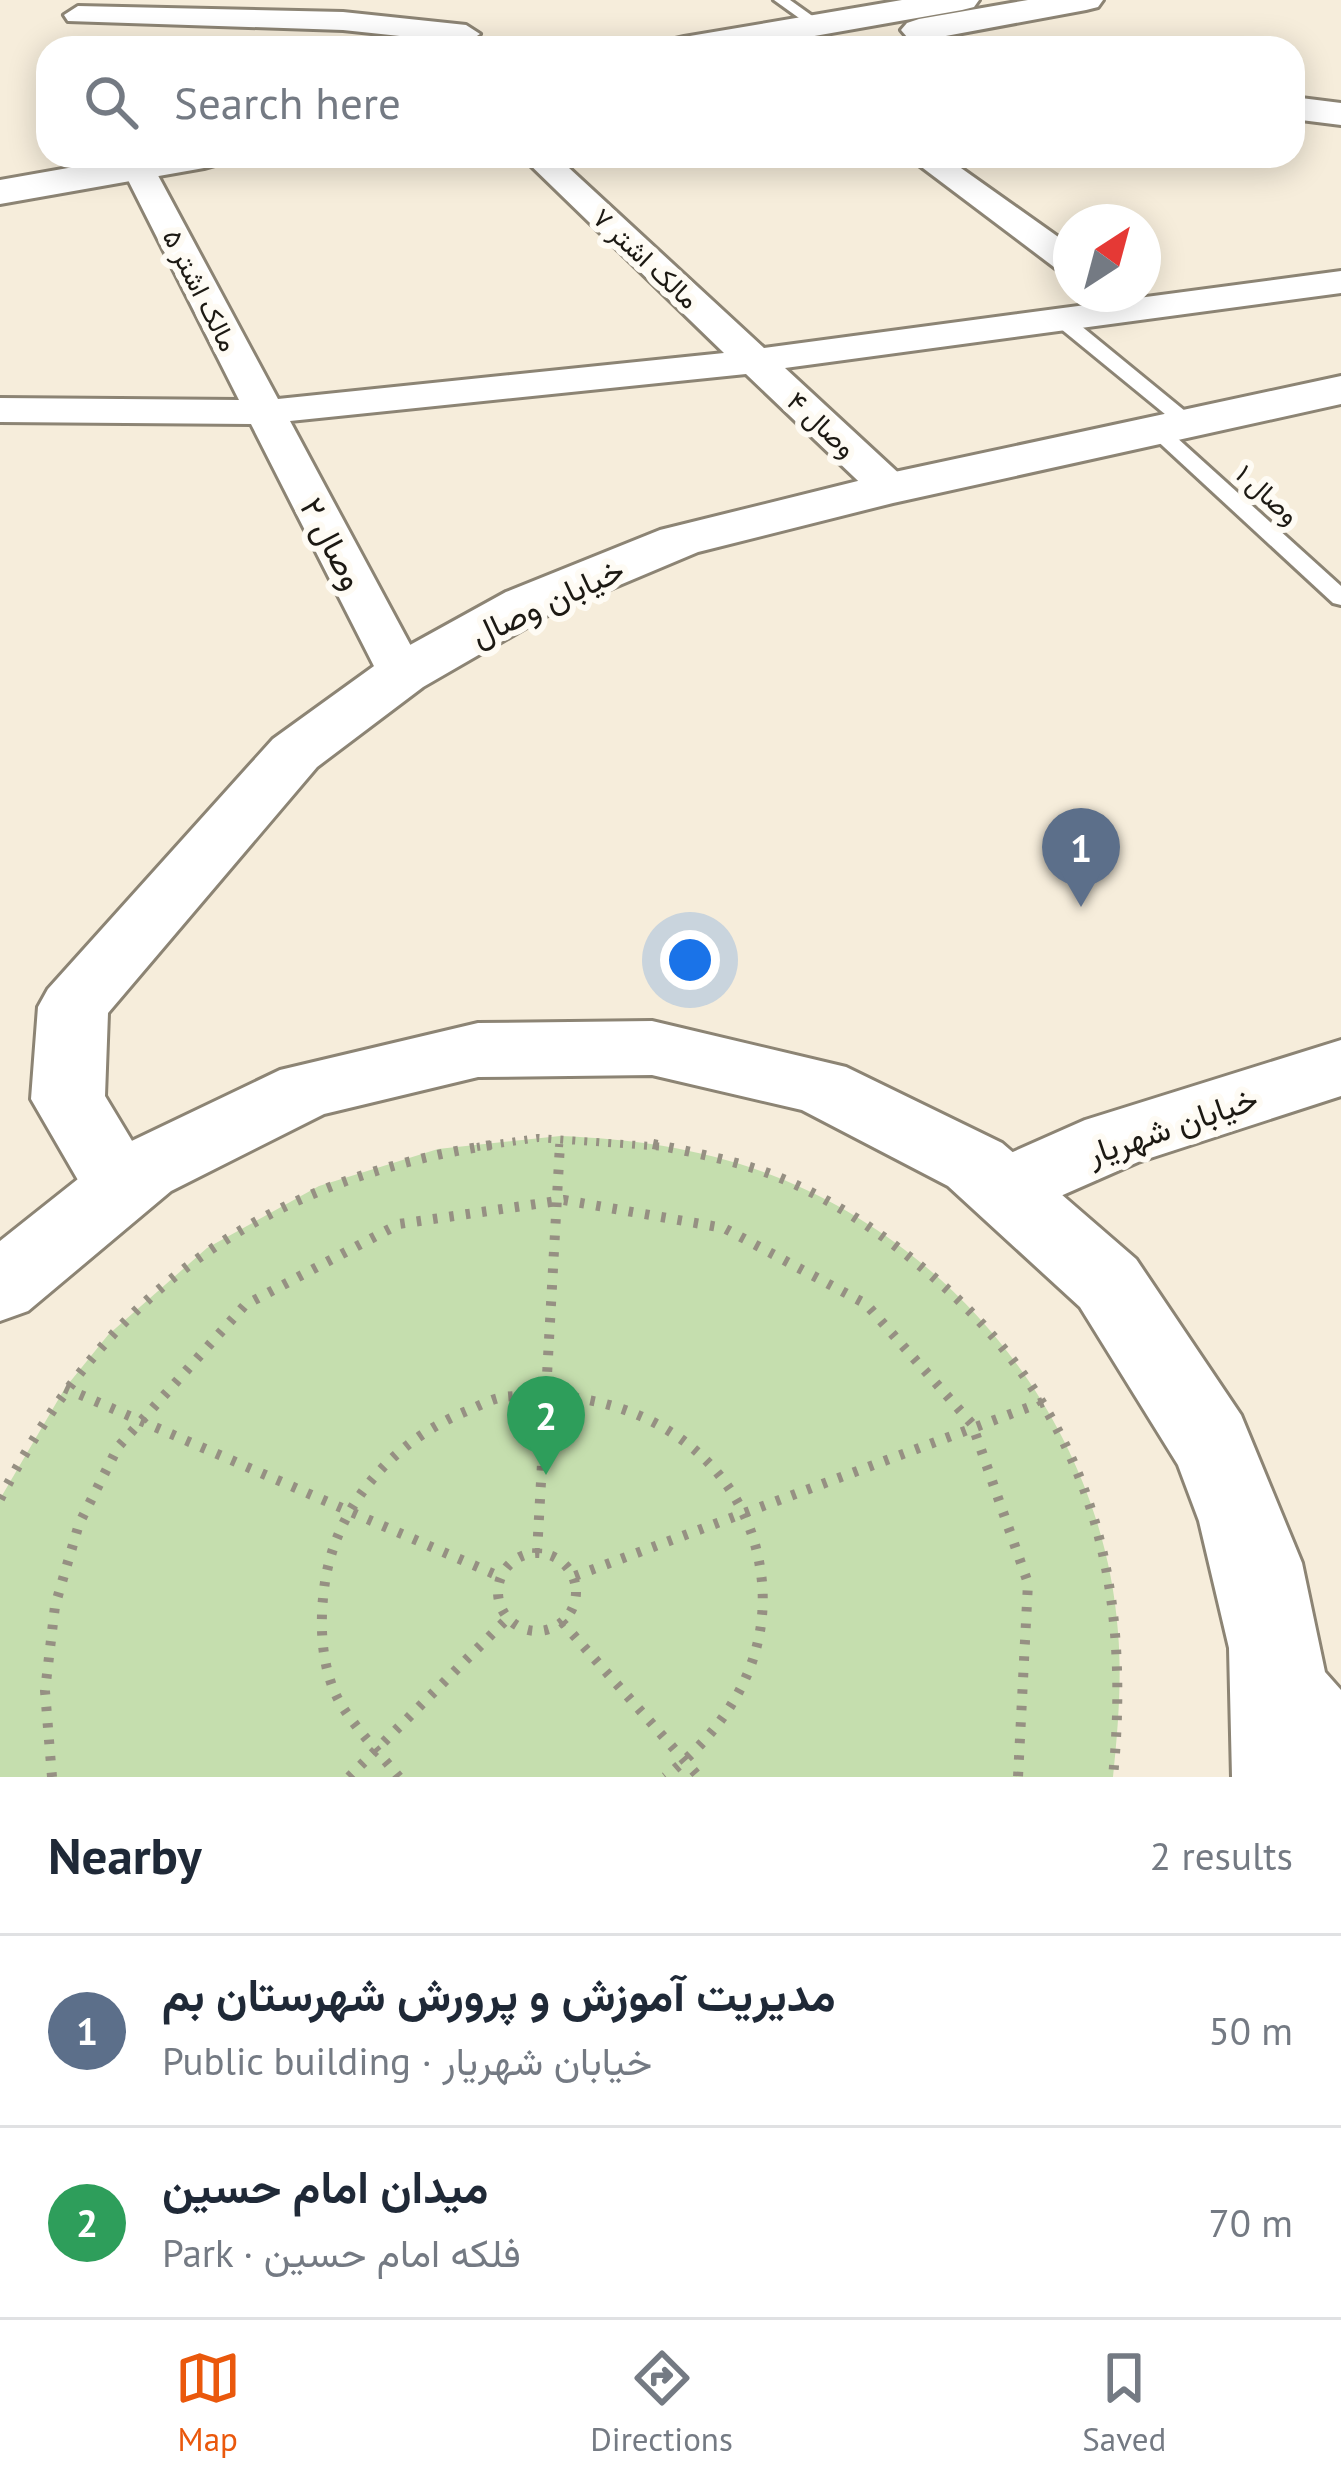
<!DOCTYPE html>
<html lang="en">
<head>
<meta charset="utf-8">
<style>
	body { margin:0; font-family:"PT Sans",Vazirmatn,sans-serif; background:#f6f6f7; color:#1f2937 }
	.compass { position:absolute; left:1053px; top:204px; width:108px; height:108px; border-radius:50%; background:#fff; box-shadow:0 6px 30px #0003; rotate:36deg }
	.you { position:absolute; left:690px; top:960px; width:42px; height:42px; margin:-30px; border:9px solid #fff; border-radius:50%; background:#1a73e8; box-shadow:0 0 0 18px #1a73e833 }
	.badge { display:grid; place-items:center; width:78px; height:78px; border-radius:50%; background:#ea580c; color:#fff; font-size:39px; font-weight:700 }
	.pin { position:absolute; translate:-50% -99px; filter:drop-shadow(0 3px 6px #0008) }
	.pin::after { content:''; position:absolute; top:63px; width:42px; height:36px; background:inherit; clip-path:polygon(0 0,100% 0,50% 100%) }
	.list { margin:0; padding:0; list-style:none }
	h2 { display:flex; justify-content:space-between; align-items:center; height:156px; margin:0; padding:0 48px; font-size:51px }
	h2 small { font-size:39px; font-weight:400; color:#747a83 }
	.list li { display:grid; grid-template-columns:78px 1fr auto; gap:36px; align-items:center; box-sizing:border-box; height:192px; padding:0 48px; border-top:3px solid #e0e1e3 }
	.list b { display:block; font-size:45px; white-space:nowrap }
	.list p { margin:0; font-size:39px; white-space:nowrap; color:#747a83 }
	.list em { font-size:39px; font-style:normal; color:#747a83 }
	.icon { flex:none; width:66px; height:66px; fill:none; stroke:currentColor; stroke-width:2; stroke-linecap:round; stroke-linejoin:round }
	.map { position:relative; flex:none; width:1341px; height:1777px; overflow:hidden }
	.search { position:absolute; background:#fff; box-shadow:0 6px 30px #0003; left:36px; right:36px; top:36px; height:132px; display:flex; align-items:center; gap:30px; box-sizing:border-box; padding:0 42px; border-radius:36px; color:#747a83; font-size:45px }
	.sheet { height:540px; background:#fff }
	nav { display:flex; justify-content:space-around; align-items:center; box-sizing:border-box; height:168px; border-top:3px solid #e0e1e3; background:#fff; font-size:33px; color:#747a83 }
	nav a { display:grid; justify-items:center; gap:6px }
	nav .on { color:#ea580c }
	.map>svg:first-child { display:block }
	.green { fill:#c5deae }
	.lines { fill:none; stroke-linecap:round; stroke-linejoin:round }
	.service-casing { stroke:#8c8474; stroke-width:6 }
	.minor-casing { stroke:#8c8474; stroke-width:6 }
	.tertiary-casing { stroke:#8c8474; stroke-width:6 }
	.secondary-casing { stroke:#8c8474; stroke-width:6 }
	.primary-casing { stroke:#8c8474; stroke-width:6 }
	.path-far1 { stroke:#969083; stroke-width:8; stroke-dasharray:3 9; stroke-linecap:butt }
	.path { stroke:#969083; stroke-width:10; stroke-dasharray:4.5 12; stroke-linecap:butt }
	.service { fill:#fff; fill-rule:evenodd }
	.minor { fill:#fff; fill-rule:evenodd }
	.tertiary { fill:#fff; fill-rule:evenodd }
	.secondary { fill:#fff; fill-rule:evenodd }
	.primary { fill:#fff; fill-rule:evenodd }
	.labels { text-anchor:middle; dominant-baseline:central; stroke-width:12; stroke-linejoin:round; paint-order:stroke }
	.far-street-label { font-size:27px; fill:#1c1913; stroke:#fefbf4 }
	.street-label { font-size:33px; fill:#1c1913; stroke:#fefbf4 }
</style>
</head>
<body>
<div class="map">
<svg width="1341" height="1777" viewBox="0 0 1341 1777">
	<rect width="100%" height="100%" fill="#f6eddb"/>
	<path class="green" d="M560,1136C634,1139 705,1149 774,1176C961,1249 1103,1430 1118,1632C1122,1681 1118,1728 1113,1777H0V1499L65,1388L108,1335L207,1248L319,1186L438,1149Z"/>
	<g class="lines">
		<defs>
			<g id="service">
				<polygon points="774,0 790,0 825,25 813,28"/>
				<polygon points="1055,316 1069,316 1196,420 1196,428 1182,428 1055,324"/>
				<polygon points="1158,425 1165,427 1341,586 1341,605 1333,603 1151,435 1151,427"/>
			</g>
			<g id="minor">
				<polygon points="78,6 343,12 466,25 480,34 466,43 343,30 68,21 64,15"/>
				<polygon points="521,156 556,156 764,348 1341,271 1341,293 785,368 905,479 911,488 905,497 890,501 875,497 746,374 290,421 426,674 419,684 402,689 385,684 378,674 251,424 0,422 0,398 239,400 122,168 138,158 154,168 278,399 724,353"/>
				<polygon points="907,156 944,156 1071,246 1071,273 1058,270"/>
			</g>
			<g id="tertiary">
				<polygon points="1293,97 1341,103 1341,125 1293,119"/>
				<polygon points="1341,376 1341,404 893,503 698,552 546,616 423,687 317,767 108,1013 105,1096 158,1184 147,1206 120,1215 93,1206 31,1099 38,1007 48,989 273,739 381,661 506,592 660,530 890,473"/>
				<polygon points="1341,1040 1341,1096 1138,1162 1006,1220 979,1211 968,1189 979,1167 1085,1120"/>
			</g>
			<g id="secondary">
				<polygon points="902,0 979,0 974,7 962,10 746,48 666,48 671,40 684,37"/>
				<polygon points="1028,0 1103,0 1098,7 1086,10 919,41 907,37 901,30 907,23 919,19"/>
				<polygon points="136,156 224,156 218,164 204,168 0,204 0,180"/>
			</g>
			<polygon id="primary" points="652,1021 846,1067 1002,1143 1136,1259 1241,1415 1302,1563 1325,1672 1341,1690 1341,1777 1232,1777 1229,1648 1199,1521 1178,1465 1080,1307 948,1186 802,1110 652,1075 478,1077 324,1114 171,1191 28,1311 0,1321 0,1241 117,1148 280,1070 478,1023"/>
		</defs>
		<use href="#service" class="service-casing"/>
		<use href="#minor" class="minor-casing"/>
		<use href="#tertiary" class="tertiary-casing"/>
		<use href="#secondary" class="secondary-casing"/>
		<use href="#primary" class="primary-casing"/>
		<g class="path-far1">
			<polyline points="477,1147 538,1138 666,1147"/>
			<polyline points="559,1147 560,1136"/>
		</g>
		<g class="path">
			<path d="M653,1144C691,1152 732,1160 768,1173C826,1195 878,1230 924,1269C1086,1404 1133,1572 1113,1777"/>
			<polyline points="65,1388 501,1577"/>
			<path d="M0,1499C108,1290 264,1178 498,1144"/>
			<circle cx="537" cy="1592" r="39"/>
			<polyline points="537,1553 560,1144"/>
			<polyline points="575,1576 1043,1402"/>
			<polyline points="562,1622 699,1777"/>
			<polyline points="52,1777 45,1691 55,1606 79,1524 118,1447 245,1305 399,1224 564,1200 724,1228 866,1304 972,1424 1028,1583 1018,1777"/>
			<polyline points="349,1777 506,1620"/>
			<path d="M399,1777C380,1754 358,1731 342,1706C320,1671 319,1621 325,1582C337,1505 392,1443 462,1413C475,1408 490,1399 504,1397C627,1383 749,1449 762,1582C769,1662 726,1729 665,1777"/>
		</g>
		<use href="#service" class="service"/>
		<use href="#minor" class="minor"/>
		<use href="#tertiary" class="tertiary"/>
		<use href="#secondary" class="secondary"/>
		<use href="#primary" class="primary"/>
	</g>
	<g class="labels">
		<g class="far-street-label">
			<text transform="translate(646 258) rotate(43)">مالک اشتر ۷</text>
			<text transform="translate(201 290) rotate(63)">مالک اشتر ۵</text>
			<text transform="translate(822 424) rotate(43)">وصال ۴</text>
			<text transform="translate(1268 494) rotate(42)">وصال ۱</text>
		</g>
		<g class="street-label">
			<text transform="translate(333 543) rotate(62)">وصال ۲</text>
			<text transform="translate(547 601) rotate(-25)">خیابان وصال</text>
			<text transform="translate(1172 1125) rotate(-19)">خیابان شهریار</text>
		</g>
	</g>
</svg>
<svg class="compass" viewBox="-18 -18 36 36"><path d="M0-13l5 13h-10z" fill="#e53935"/><path d="M0 13l5-13h-10z" fill="#747a83"/></svg>
<div class="you"></div>
<div class="pin badge" style="left:1081px;top:907px;background:#5c6f8a">1</div>
<div class="pin badge" style="left:546px;top:1475px;background:#2e9e5b">2</div>
<div class="search"><svg class="icon" aria-label="search" viewBox="0 0 24 24"><circle cx="10" cy="10" r="6"/><path d="M15 15l6 6"/></svg>Search here</div>
</div>
<section class="sheet">
<h2>Nearby<small>2 results</small></h2>
<ul class="list">
<li><span class="badge" style="background:#5c6f8a">1</span><div><b>مدیریت آموزش و پرورش شهرستان بم</b><p>Public building · خیابان شهریار</p></div><em>50 m</em></li>
<li><span class="badge" style="background:#2e9e5b">2</span><div><b>میدان امام حسین</b><p>Park · فلکه امام حسین</p></div><em>70 m</em></li>
</ul>
</section>
<nav>
<a class="on"><svg class="icon" aria-label="map" viewBox="0 0 24 24"><path d="M3 6l6-2 6 2 6-2v14l-6 2-6-2-6 2zM9 4v14M15 6v14"/></svg>Map</a>
<a><svg class="icon" aria-label="directions" viewBox="0 0 24 24"><path d="M12 3l9 9-9 9-9-9zM9 14v-3h6M13 9l2 2-2 2"/></svg>Directions</a>
<a><svg class="icon" aria-label="saved" viewBox="0 0 24 24"><path d="M7 4h10v16l-5-4-5 4z"/></svg>Saved</a>
</nav>
</body>
</html>
